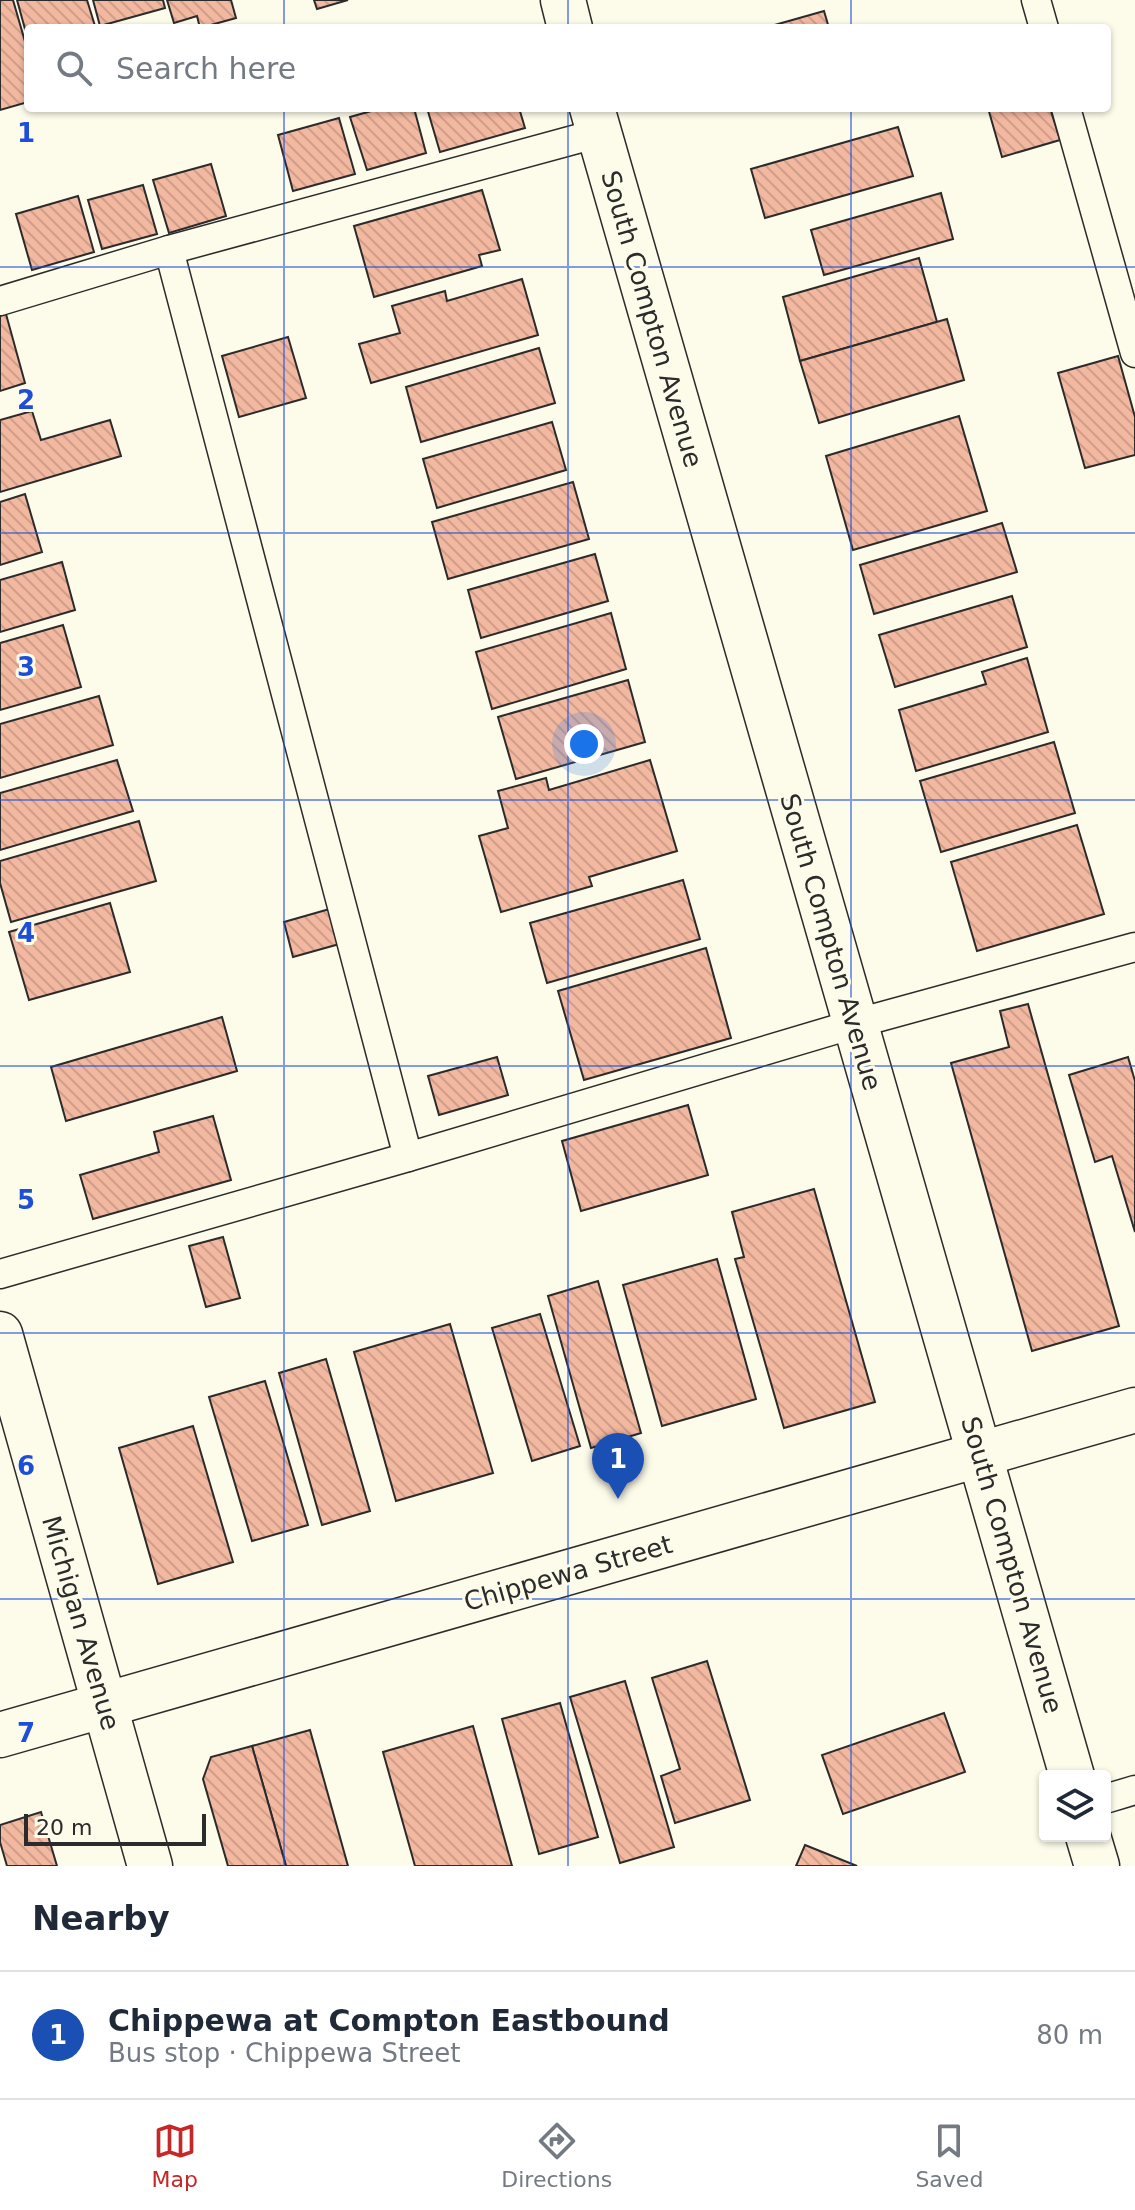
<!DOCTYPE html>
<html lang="en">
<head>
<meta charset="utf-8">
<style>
	body { margin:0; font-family:"DejaVu Sans",sans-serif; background:#f6f6f7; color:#1f2937 }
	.controls { position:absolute; right:24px; bottom:24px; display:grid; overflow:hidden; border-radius:8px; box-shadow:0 2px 6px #0004 }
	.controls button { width:72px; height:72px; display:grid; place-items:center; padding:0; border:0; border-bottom:2px solid #e0e1e3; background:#fff; color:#1f2937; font:40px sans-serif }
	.scale { position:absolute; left:24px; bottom:20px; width:182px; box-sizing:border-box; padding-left:8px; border:4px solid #2b2b2b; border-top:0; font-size:22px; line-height:28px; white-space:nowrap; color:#2b2b2b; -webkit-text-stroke:6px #fdfbea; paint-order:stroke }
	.you { position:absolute; left:584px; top:744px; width:28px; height:28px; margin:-20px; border:6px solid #fff; border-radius:50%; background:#1a73e8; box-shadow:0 0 0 12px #1a73e833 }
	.badge { display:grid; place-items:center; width:52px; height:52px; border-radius:50%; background:#c62828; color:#fff; font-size:26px; font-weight:700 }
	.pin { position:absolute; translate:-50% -66px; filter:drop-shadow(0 2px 4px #0008) }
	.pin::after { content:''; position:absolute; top:42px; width:28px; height:24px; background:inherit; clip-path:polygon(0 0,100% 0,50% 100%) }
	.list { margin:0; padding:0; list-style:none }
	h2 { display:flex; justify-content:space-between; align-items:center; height:104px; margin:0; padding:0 32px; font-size:34px }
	h2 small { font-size:26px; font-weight:400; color:#747a83 }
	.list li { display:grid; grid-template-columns:52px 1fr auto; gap:24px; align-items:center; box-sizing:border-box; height:128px; padding:0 32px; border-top:2px solid #e0e1e3 }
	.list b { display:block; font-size:30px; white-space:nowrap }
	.list p { margin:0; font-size:26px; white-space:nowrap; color:#747a83 }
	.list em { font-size:26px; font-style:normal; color:#747a83 }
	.icon { flex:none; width:44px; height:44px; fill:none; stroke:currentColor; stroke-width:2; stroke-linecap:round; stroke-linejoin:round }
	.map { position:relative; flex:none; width:1135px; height:1866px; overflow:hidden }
	.search { position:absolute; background:#fff; box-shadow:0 2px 6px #0004; left:24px; right:24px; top:24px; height:88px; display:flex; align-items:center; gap:20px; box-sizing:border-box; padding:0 28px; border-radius:8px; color:#747a83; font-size:30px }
	.sheet { height:232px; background:#fff }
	nav { display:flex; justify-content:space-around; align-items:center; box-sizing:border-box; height:112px; border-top:2px solid #e0e1e3; background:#fff; font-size:22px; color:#747a83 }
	nav a { display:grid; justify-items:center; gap:4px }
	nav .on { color:#c62828 }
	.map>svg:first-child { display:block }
	.building { fill:url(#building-back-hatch); stroke:#2b2b2b; stroke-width:2 }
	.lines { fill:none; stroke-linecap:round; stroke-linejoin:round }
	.service-casing { stroke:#2b2b2b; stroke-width:31 }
	.minor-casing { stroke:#2b2b2b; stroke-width:47 }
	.tertiary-casing { stroke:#2b2b2b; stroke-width:47 }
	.secondary-casing { stroke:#2b2b2b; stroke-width:47 }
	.service { stroke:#fdfbea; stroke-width:28 }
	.minor { stroke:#fdfbea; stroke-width:44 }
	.tertiary { stroke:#fdfbea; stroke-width:44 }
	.secondary { stroke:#fdfbea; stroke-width:44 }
	.grid { fill:none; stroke:#1d4ed8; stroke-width:2; stroke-opacity:0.55 }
	.labels { text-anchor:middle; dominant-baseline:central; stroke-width:6; stroke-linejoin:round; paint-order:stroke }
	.street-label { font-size:26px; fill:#2b2b2b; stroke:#fdfbea }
	.grid-label { font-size:26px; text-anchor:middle; font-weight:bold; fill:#1d4ed8; stroke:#fdfbea; stroke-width:6; stroke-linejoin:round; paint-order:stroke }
</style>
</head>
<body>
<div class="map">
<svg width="1135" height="1866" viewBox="0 0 1135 1866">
	<defs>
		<pattern id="building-back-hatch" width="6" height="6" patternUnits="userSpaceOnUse" patternTransform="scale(2)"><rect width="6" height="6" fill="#f2b8a0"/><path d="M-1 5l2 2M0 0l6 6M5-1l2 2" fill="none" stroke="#d09e8a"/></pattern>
	</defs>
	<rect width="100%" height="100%" fill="#fdfbea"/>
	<g class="building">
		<polygon points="0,0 13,0 28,52 28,102 0,110"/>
		<polygon points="17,0 87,0 95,26 87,28 28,28 28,40"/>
		<polygon points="93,0 163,0 165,8 100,26"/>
		<polygon points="167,0 231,0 236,18 200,28 197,16 174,23"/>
		<polygon points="314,0 348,0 317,9"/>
		<polygon points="824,11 829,28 764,28"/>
		<polygon points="382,108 414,108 426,153 367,170 350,117"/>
		<polygon points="427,108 519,108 525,128 440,152"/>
		<polygon points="988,108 1050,108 1060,140 1002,157"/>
		<polygon points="339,118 355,174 293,191 278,135"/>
		<polygon points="898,127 913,176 765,218 751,169"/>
		<polygon points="211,164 226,216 169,233 153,180"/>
		<polygon points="143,185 157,234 102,249 88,200"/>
		<polygon points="482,190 500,250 479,255 482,266 374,297 354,226"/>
		<polygon points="941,193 953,239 824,275 811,230"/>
		<polygon points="78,196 94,252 32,270 16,214"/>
		<polygon points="919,258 937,322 800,361 783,297"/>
		<polygon points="522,279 538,335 371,383 359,344 400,333 392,306 445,291 447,301"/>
		<polygon points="6,314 25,383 0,391 0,316"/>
		<polygon points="947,319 964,380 819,423 800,361"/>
		<polygon points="288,337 306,398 239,417 222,356"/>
		<polygon points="539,348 555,403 421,442 406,387"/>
		<polygon points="1118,356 1135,417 1135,455 1085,468 1058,373"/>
		<polygon points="32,411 41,440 110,420 121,456 0,492 0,420"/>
		<polygon points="959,416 987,511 853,550 826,456"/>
		<polygon points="552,422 566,470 437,508 423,459"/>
		<polygon points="573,482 589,539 448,579 432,522"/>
		<polygon points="25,494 42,552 0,565 0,502"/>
		<polygon points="1002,523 1017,572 874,614 860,565"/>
		<polygon points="595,554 608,601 481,638 468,590"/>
		<polygon points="62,562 75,610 0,632 0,580"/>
		<polygon points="1012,596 1027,647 895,687 879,635"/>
		<polygon points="611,613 626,669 492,709 476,652"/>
		<polygon points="63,625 81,687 0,710 0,643"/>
		<polygon points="1027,658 1048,732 916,771 899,710 986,684 982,672"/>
		<polygon points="628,680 645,742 516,779 498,717"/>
		<polygon points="99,696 113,745 0,778 0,724"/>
		<polygon points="1054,742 1075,813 941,852 920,781"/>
		<polygon points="117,760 133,811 0,850 0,793"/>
		<polygon points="650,760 677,851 589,877 592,886 501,912 479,836 508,828 498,791 546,778 549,790"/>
		<polygon points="139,821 156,881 11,922 0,883 0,861"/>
		<polygon points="1077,825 1104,914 977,951 951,862"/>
		<polygon points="683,880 700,939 547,983 530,923"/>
		<polygon points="110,903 130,972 29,1000 9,932"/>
		<polygon points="333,908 343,943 293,957 284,922"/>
		<polygon points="706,948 731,1038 584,1080 558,991"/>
		<polygon points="1028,1004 1119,1326 1032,1351 951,1063 1009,1047 1000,1011"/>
		<polygon points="222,1017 237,1071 66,1121 51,1067"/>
		<polygon points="497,1057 508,1095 439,1115 428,1076"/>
		<polygon points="1128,1057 1135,1081 1135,1232 1112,1156 1095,1162 1069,1075"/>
		<polygon points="688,1105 708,1175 581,1211 562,1141"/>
		<polygon points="213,1116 231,1180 93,1219 80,1175 159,1152 154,1132"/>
		<polygon points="814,1189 875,1402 784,1428 735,1259 744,1257 732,1212"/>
		<polygon points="223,1237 240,1298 206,1307 189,1246"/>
		<polygon points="717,1259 756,1399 662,1426 623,1285"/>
		<polygon points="598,1281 641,1433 591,1448 548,1296"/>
		<polygon points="540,1314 580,1446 532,1461 492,1328"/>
		<polygon points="450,1324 493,1473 396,1501 354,1352"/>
		<polygon points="326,1359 370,1511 322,1525 279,1373"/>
		<polygon points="265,1381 308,1525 252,1541 209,1397"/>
		<polygon points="193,1426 233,1562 158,1584 119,1448"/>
		<polygon points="707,1661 750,1800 675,1823 661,1776 680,1769 652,1678"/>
		<polygon points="625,1681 674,1847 620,1863 570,1697"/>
		<polygon points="560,1703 598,1837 539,1854 502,1719"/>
		<polygon points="944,1713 965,1772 843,1814 822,1755"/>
		<polygon points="473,1726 512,1866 415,1866 383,1752"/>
		<polygon points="310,1730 348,1866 286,1866 252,1746"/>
		<polygon points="252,1746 286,1866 228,1866 203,1779 211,1757"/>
		<polygon points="41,1812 57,1866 7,1866 0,1842 0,1825"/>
		<polygon points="805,1845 857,1866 796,1866"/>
	</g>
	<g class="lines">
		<defs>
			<g id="service">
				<polyline points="1036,0 1044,28"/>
				<polyline points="1066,108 1135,353"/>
				<polyline points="169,250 408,1157"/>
				<polyline points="0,301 169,250 599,133"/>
				<polyline points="0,1274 408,1157 854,1024 1135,947"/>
				<polyline points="1105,1799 1135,1790"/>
			</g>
			<polyline id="minor" points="0,1334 150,1866"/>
			<g id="tertiary">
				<polyline points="563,0 570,28"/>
				<polyline points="592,108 1072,1776"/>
				<polyline points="1088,1836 1097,1866"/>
			</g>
			<polyline id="secondary" points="0,1735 1135,1410"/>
		</defs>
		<use href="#service" class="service-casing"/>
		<use href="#minor" class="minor-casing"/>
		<use href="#tertiary" class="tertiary-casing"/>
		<use href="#secondary" class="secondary-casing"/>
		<use href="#service" class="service"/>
		<use href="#minor" class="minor"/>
		<use href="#tertiary" class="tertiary"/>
		<use href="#secondary" class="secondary"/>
	</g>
	<path class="grid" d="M284,0V28M568,0V28M851,0V28M284,108V1866M568,108V1866M851,108V1866M0,267H1135M0,533H1135M0,800H1135M0,1066H1135M0,1333H1135M0,1599H1135"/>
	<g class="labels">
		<g class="street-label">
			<text transform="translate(652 319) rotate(74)">South Compton Avenue</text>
			<text transform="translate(831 942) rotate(74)">South Compton Avenue</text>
			<text transform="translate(1012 1565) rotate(74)">South Compton Avenue</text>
			<text transform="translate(568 1573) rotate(-16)">Chippewa Street</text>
			<text transform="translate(81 1623) rotate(74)">Michigan Avenue</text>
		</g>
	</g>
	<g class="grid-label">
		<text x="26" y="142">1</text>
		<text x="26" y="409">2</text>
		<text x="26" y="676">3</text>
		<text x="26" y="942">4</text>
		<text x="26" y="1209">5</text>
		<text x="26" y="1475">6</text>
		<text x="26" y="1742">7</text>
	</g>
</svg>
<div class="controls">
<button><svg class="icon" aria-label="layers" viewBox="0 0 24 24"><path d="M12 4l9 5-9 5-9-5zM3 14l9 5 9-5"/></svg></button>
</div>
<div class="scale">20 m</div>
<div class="you"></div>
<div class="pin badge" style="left:618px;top:1499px;background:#1a4fb4">1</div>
<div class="search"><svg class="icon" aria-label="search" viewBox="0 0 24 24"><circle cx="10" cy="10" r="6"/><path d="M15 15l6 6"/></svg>Search here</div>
</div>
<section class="sheet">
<h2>Nearby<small></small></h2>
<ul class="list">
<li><span class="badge" style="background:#1a4fb4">1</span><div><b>Chippewa at Compton Eastbound</b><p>Bus stop · Chippewa Street</p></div><em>80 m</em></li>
</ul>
</section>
<nav>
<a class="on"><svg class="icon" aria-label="map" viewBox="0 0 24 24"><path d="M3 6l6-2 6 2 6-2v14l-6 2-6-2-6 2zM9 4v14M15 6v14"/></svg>Map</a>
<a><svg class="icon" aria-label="directions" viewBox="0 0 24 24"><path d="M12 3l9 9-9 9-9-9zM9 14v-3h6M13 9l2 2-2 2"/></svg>Directions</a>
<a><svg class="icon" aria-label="saved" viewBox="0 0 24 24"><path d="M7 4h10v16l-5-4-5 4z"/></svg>Saved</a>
</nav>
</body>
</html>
